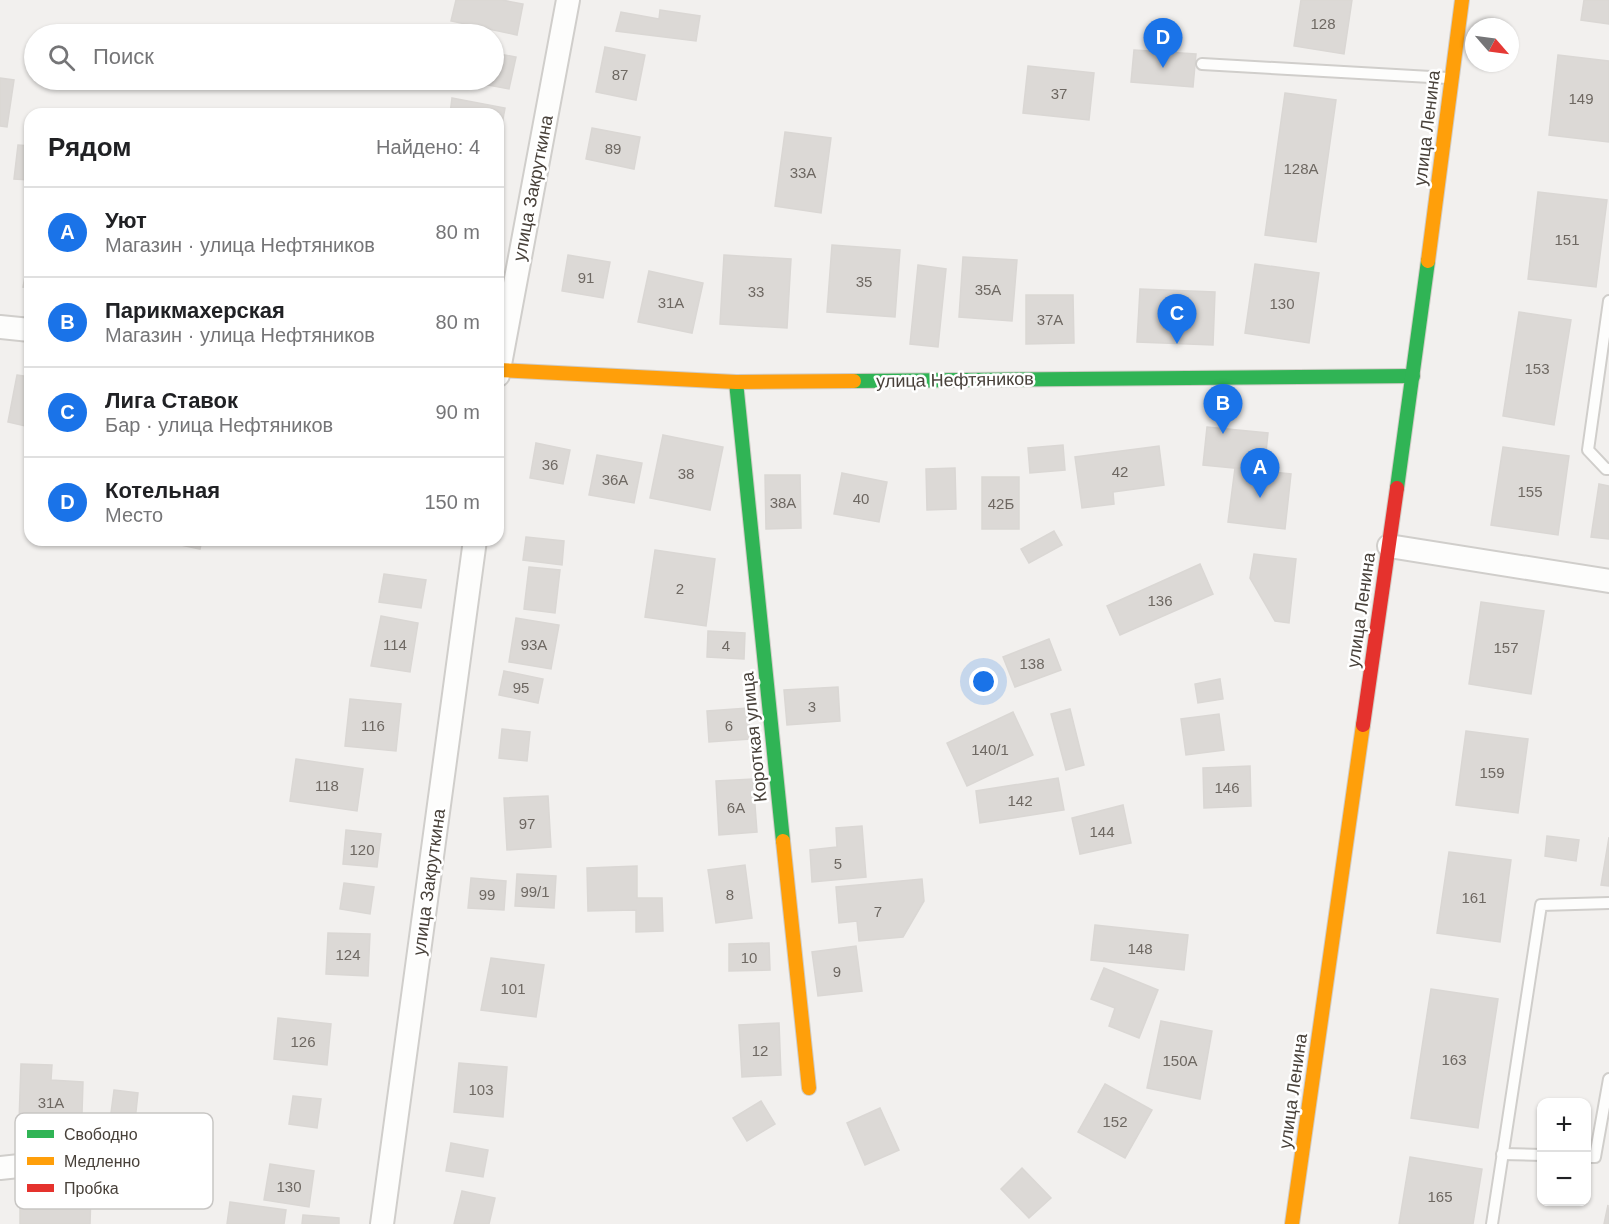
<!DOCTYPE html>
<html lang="ru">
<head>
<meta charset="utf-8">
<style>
	body { margin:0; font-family:Helvetica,sans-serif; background:#f6f6f6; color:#202124 }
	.controls { position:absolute; right:18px; bottom:18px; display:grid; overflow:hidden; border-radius:12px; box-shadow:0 2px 4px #0004 }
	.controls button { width:54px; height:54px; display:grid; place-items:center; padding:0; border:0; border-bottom:2px solid #e0e0e0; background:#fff; color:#202124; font:30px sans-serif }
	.compass { position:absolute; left:1465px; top:18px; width:54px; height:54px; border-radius:50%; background:#fff; box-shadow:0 2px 4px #0004; rotate:118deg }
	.you { position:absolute; left:984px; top:682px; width:21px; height:21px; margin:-15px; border:4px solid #fff; border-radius:50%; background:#1a73e8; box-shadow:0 0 0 9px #1a73e833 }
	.badge { display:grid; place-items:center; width:39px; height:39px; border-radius:50%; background:#1a73e8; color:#fff; font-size:20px; font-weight:700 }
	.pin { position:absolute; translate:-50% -50px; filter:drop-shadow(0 2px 3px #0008) }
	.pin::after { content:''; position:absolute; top:32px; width:21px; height:18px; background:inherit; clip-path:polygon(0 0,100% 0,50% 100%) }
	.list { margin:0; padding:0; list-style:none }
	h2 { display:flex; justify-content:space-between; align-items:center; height:78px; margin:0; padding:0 24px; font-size:26px }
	h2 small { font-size:20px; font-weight:400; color:#757577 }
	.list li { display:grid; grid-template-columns:39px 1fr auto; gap:18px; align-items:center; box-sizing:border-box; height:90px; padding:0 24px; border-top:2px solid #e0e0e0 }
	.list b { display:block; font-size:22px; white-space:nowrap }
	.list p { margin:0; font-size:20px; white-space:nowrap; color:#757577 }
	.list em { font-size:20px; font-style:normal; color:#757577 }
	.icon { flex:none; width:33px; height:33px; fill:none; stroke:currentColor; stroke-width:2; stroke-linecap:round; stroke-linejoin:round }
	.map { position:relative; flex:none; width:1609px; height:1224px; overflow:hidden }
	.search { position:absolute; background:#fff; box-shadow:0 2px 4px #0004; left:24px; top:24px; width:480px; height:66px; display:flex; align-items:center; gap:15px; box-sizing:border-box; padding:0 21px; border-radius:33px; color:#757577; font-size:22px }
	.panel { position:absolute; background:#fff; box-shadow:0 2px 4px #0004; left:24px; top:108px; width:480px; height:438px; border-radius:18px }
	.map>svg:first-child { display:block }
	.building { fill:#dcd9d6; stroke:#dad7d4; stroke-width:1.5 }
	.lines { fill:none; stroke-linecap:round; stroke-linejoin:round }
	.lane-casing { stroke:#d0cecb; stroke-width:14 }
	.street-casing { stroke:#d0cecb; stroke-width:26 }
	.fast-casing { stroke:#d0ccc6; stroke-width:16 }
	.slow-casing { stroke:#d0ccc6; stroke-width:16 }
	.jam-casing { stroke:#d0ccc6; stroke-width:16 }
	.lane { stroke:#fdfdfc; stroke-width:10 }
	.street { stroke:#fdfdfc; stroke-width:22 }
	.fast { stroke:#30b455; stroke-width:14 }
	.slow { stroke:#ff9f0a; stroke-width:14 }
	.jam { stroke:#e5322d; stroke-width:14 }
	.labels { text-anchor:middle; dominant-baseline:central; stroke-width:5; stroke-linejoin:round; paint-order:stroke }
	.number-label { font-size:15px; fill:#6e6862 }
	.street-label { font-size:18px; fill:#48413a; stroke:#fff }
	.key { fill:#fff; stroke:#c8c6c4; stroke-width:1.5 }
	.key-label { font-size:16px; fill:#48413a }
</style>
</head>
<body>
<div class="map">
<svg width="1609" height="1224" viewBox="0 0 1609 1224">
	<rect width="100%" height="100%" fill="#f2f0ee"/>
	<g class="building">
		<polygon points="456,0 502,0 523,4 517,35 451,21"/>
		<polygon points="1301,0 1352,0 1344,54 1294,46"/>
		<polygon points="1584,0 1609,0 1609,24 1581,20"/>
		<polygon points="660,10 700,16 696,41 616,31 621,12 659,19"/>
		<polygon points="605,47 645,55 636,100 596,92"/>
		<polygon points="1134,50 1196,54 1193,87 1131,82"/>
		<polygon points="494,53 516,57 509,89 461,80 494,80"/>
		<polygon points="1558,55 1609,61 1609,142 1549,135"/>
		<polygon points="1028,66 1094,73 1089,120 1023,113"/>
		<polygon points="0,78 14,80 7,127 0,126"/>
		<polygon points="1285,93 1336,100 1316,242 1265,235"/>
		<polygon points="452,98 505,108 498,146 498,114 450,114"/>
		<polygon points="592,128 640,137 634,169 586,159"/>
		<polygon points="785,132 831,138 821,213 775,206"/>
		<polygon points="18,145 30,146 30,180 14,179"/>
		<polygon points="1538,192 1607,200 1596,287 1528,279"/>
		<polygon points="832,245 900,250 895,317 827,312"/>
		<polygon points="30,250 30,288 23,287"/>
		<polygon points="568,255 610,262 603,298 562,291"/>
		<polygon points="724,255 791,259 787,328 720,324"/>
		<polygon points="963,257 1017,260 1012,321 959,317"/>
		<polygon points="1255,264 1319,273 1309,343 1245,333"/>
		<polygon points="918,265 946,269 938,347 910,344"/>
		<polygon points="649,271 703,283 692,333 638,322"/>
		<polygon points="1140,289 1215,292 1213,345 1137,342"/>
		<polygon points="1026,295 1073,295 1074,343 1026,344"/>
		<polygon points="1519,312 1571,320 1554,425 1503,416"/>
		<polygon points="17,375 30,377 30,427 8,422"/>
		<polygon points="1207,427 1268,433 1264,471 1203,465"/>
		<polygon points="663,435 723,447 710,510 650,498"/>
		<polygon points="536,443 570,450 563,484 530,478"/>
		<polygon points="1063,445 1065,470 1030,473 1028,448"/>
		<polygon points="1159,446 1164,485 1113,492 1114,504 1082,508 1075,457"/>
		<polygon points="1503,447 1569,456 1558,535 1491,525"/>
		<polygon points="597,455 642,463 634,503 589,495"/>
		<polygon points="955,468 956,509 927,510 926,469"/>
		<polygon points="1235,468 1291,474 1285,529 1228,522"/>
		<polygon points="842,473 887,482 879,522 834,514"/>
		<polygon points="765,475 800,475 801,528 766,529"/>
		<rect x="982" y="477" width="37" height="52"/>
		<polygon points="1599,484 1609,486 1609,539 1591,537"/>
		<polygon points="1054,531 1062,545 1029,563 1021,549"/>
		<polygon points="526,537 564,541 562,565 523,560"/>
		<polygon points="171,540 202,540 200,549 171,543"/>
		<polygon points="655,550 715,559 706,626 645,617"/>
		<polygon points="1254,554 1296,559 1289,623 1275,621 1250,578"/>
		<polygon points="1200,564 1213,594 1120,635 1107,606"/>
		<polygon points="529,567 560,570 555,613 524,609"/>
		<polygon points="384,574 426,580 421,608 379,602"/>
		<polygon points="1481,602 1544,611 1531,694 1469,684"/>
		<polygon points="381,616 418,623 410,672 371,666"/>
		<polygon points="516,618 559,625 551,669 509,662"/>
		<polygon points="708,631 745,633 744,659 707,657"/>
		<polygon points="1049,639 1061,670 1015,687 1003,657"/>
		<polygon points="504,671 543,679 538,703 499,695"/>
		<polygon points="1220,679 1223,699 1198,703 1195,684"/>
		<polygon points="838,687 840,721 787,725 784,690"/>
		<polygon points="350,699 401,704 396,751 345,746"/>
		<polygon points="748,708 750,739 709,742 707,711"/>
		<polygon points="1070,709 1084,765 1066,770 1051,714"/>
		<polygon points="1013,712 1033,755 967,786 947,743"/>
		<polygon points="1219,714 1224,750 1186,755 1181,719"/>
		<polygon points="502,729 530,732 527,761 499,758"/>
		<polygon points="1466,731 1528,739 1518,813 1456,805"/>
		<polygon points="296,759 363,769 357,811 290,801"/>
		<polygon points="1250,766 1251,806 1204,808 1203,768"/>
		<polygon points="1058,778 1064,810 980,823 976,791"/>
		<polygon points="753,779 757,832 719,835 716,781"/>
		<polygon points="548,796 551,847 507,850 504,798"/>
		<polygon points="1123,805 1131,843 1080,854 1072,818"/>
		<polygon points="862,826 866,877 812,882 810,850 837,847 836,828"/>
		<polygon points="346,830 381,834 377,867 343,864"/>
		<polygon points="1547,836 1579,840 1576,861 1545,856"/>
		<polygon points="1609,837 1609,886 1601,885"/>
		<polygon points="1449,852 1511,860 1500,942 1437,933"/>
		<polygon points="745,865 752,918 716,923 708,870"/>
		<polygon points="637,866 637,898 662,898 663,931 636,932 636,910 588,911 587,868"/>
		<polygon points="517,874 556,876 554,908 515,906"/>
		<polygon points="471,878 506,881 504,910 468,908"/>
		<polygon points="922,879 924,901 903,937 859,941 857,921 839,923 836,887"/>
		<polygon points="344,883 374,887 370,914 340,909"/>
		<polygon points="1095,925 1188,935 1184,970 1091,960"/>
		<polygon points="328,933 370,934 368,976 326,974"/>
		<polygon points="769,943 770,970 729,971 729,944"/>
		<polygon points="856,946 862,991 818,996 812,952"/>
		<polygon points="491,958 544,965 536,1017 481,1010"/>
		<polygon points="1104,968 1158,990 1139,1038 1109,1026 1115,1008 1091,999"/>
		<polygon points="1431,989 1498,999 1478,1128 1411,1118"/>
		<polygon points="278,1018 331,1024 327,1065 274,1059"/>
		<polygon points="1161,1021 1212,1031 1200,1099 1147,1088"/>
		<polygon points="779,1023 781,1075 742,1077 739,1025"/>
		<polygon points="459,1063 507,1067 503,1117 454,1112"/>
		<polygon points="21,1064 52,1065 51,1080 83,1082 81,1144 46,1143 46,1123 19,1122"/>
		<polygon points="1105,1084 1152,1110 1125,1158 1078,1132"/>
		<polygon points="114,1090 138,1093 133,1139 108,1136"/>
		<polygon points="293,1096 321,1099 317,1128 289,1124"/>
		<polygon points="761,1101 775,1124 747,1141 733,1118"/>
		<polygon points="880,1108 899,1150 865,1165 847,1123"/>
		<polygon points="451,1143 488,1150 483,1177 446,1171"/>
		<polygon points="1410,1157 1482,1169 1473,1224 1399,1224"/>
		<polygon points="270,1164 314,1171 309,1207 264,1200"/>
		<polygon points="1022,1168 1051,1198 1029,1218 1001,1189"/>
		<polygon points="462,1191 495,1198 489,1224 454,1224"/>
		<polygon points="20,1192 91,1193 90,1224 20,1224"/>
		<polygon points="230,1202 286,1210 284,1224 227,1224"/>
		<polygon points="1608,1205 1609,1224 1604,1224"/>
		<polygon points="303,1215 339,1218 339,1224 302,1224"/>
	</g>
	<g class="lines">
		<defs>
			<g id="lane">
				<polyline points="1202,64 1448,78"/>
				<polyline points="1609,301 1588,450 1606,469 1609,469"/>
				<polyline points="1502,1154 1542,1155"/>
				<polyline points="1586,1157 1595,1157 1609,1079"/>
				<polyline points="1492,1224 1541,905 1609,903"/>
			</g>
			<g id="street">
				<polyline points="0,327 30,330"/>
				<polyline points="498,375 568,0"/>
				<polyline points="1389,546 1609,581"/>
				<polyline points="0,1168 121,1155"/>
				<polyline points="382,1224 475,540"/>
			</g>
			<g id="fast">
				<polyline points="854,381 1413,376"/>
				<polyline points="736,382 783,841"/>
				<polyline points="1397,488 1428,261"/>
			</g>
			<g id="slow">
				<polyline points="1428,261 1462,0"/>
				<polyline points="498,370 736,382 854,381"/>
				<polyline points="783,841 809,1088"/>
				<polyline points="1292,1224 1363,725"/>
			</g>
			<polyline id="jam" points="1363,725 1397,488"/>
		</defs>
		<use href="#lane" class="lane-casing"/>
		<use href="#street" class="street-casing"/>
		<use href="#fast" class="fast-casing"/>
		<use href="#slow" class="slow-casing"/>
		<use href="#jam" class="jam-casing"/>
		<use href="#lane" class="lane"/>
		<use href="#street" class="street"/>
		<use href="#fast" class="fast"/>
		<use href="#slow" class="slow"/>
		<use href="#jam" class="jam"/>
	</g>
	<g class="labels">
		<g class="number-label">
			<text x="1323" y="23">128</text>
			<text x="620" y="74">87</text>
			<text x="1059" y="93">37</text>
			<text x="1581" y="98">149</text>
			<text x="613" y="148">89</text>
			<text x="1301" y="168">128А</text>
			<text x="803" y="172">33А</text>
			<text x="1567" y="239">151</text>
			<text x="586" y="277">91</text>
			<text x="864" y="281">35</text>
			<text x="988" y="289">35А</text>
			<text x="756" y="291">33</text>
			<text x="671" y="302">31А</text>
			<text x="1282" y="303">130</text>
			<text x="1050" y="319">37А</text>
			<text x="1537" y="368">153</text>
			<text x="550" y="464">36</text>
			<text x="1120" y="471">42</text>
			<text x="686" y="473">38</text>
			<text x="615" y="479">36А</text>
			<text x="1530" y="491">155</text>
			<text x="861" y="498">40</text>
			<text x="783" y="502">38А</text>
			<text x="1001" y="503">42Б</text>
			<text x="680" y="588">2</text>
			<text x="1160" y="600">136</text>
			<text x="395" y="644">114</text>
			<text x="534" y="644">93А</text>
			<text x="726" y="645">4</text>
			<text x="1506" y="647">157</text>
			<text x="1032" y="663">138</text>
			<text x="521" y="687">95</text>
			<text x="812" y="706">3</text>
			<text x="373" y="725">116</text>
			<text x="729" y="725">6</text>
			<text x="990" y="749">140/1</text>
			<text x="1492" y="772">159</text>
			<text x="327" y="785">118</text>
			<text x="1227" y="787">146</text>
			<text x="1020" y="800">142</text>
			<text x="736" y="807">6А</text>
			<text x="527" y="823">97</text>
			<text x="1102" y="831">144</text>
			<text x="362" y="849">120</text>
			<text x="838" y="863">5</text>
			<text x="535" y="891">99/1</text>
			<text x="487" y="894">99</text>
			<text x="730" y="894">8</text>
			<text x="1474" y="897">161</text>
			<text x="878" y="911">7</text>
			<text x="1140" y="948">148</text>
			<text x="348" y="954">124</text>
			<text x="749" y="957">10</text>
			<text x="837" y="971">9</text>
			<text x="513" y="988">101</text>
			<text x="303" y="1041">126</text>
			<text x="760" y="1050">12</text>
			<text x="1454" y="1059">163</text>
			<text x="1180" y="1060">150А</text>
			<text x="481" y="1089">103</text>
			<text x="51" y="1102">31А</text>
			<text x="1115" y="1121">152</text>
			<text x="289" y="1186">130</text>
			<text x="1440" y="1196">165</text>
		</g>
		<g class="street-label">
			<text transform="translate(1427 128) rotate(-83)">улица Ленина</text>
			<text transform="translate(533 188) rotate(-79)">улица Закруткина</text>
			<text transform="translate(955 380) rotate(-1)">улица Нефтяников</text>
			<text transform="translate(1361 610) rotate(-82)">улица Ленина</text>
			<text transform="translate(754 737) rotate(-96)">Короткая улица</text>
			<text transform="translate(429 882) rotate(-82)">улица Закруткина</text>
			<text transform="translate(1293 1091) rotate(-82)">улица Ленина</text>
		</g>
	</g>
	<rect x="15" y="1113" width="198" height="96" rx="9" class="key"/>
	<rect x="27" y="1130" width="27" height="8" fill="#30b455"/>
	<rect x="27" y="1157" width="27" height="8" fill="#ff9f0a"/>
	<rect x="27" y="1184" width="27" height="8" fill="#e5322d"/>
	<g class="key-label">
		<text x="64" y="1140">Свободно</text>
		<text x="64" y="1167">Медленно</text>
		<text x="64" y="1194">Пробка</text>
	</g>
</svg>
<div class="controls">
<button>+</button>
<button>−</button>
</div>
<svg class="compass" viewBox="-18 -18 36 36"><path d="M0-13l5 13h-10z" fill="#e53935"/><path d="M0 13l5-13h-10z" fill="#757577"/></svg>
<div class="you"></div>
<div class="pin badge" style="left:1260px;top:498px">A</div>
<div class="pin badge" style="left:1223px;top:434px">B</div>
<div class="pin badge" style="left:1177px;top:344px">C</div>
<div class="pin badge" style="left:1163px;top:68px">D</div>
<div class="search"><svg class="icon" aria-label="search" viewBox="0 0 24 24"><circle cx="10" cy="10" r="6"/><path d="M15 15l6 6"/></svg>Поиск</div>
<section class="panel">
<h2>Рядом<small>Найдено: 4</small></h2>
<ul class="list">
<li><span class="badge">A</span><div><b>Уют</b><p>Магазин · улица Нефтяников</p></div><em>80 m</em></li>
<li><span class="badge">B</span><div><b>Парикмахерская</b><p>Магазин · улица Нефтяников</p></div><em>80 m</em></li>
<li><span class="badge">C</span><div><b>Лига Ставок</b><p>Бар · улица Нефтяников</p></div><em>90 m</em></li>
<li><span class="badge">D</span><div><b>Котельная</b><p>Место</p></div><em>150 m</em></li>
</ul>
</section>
</div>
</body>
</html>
